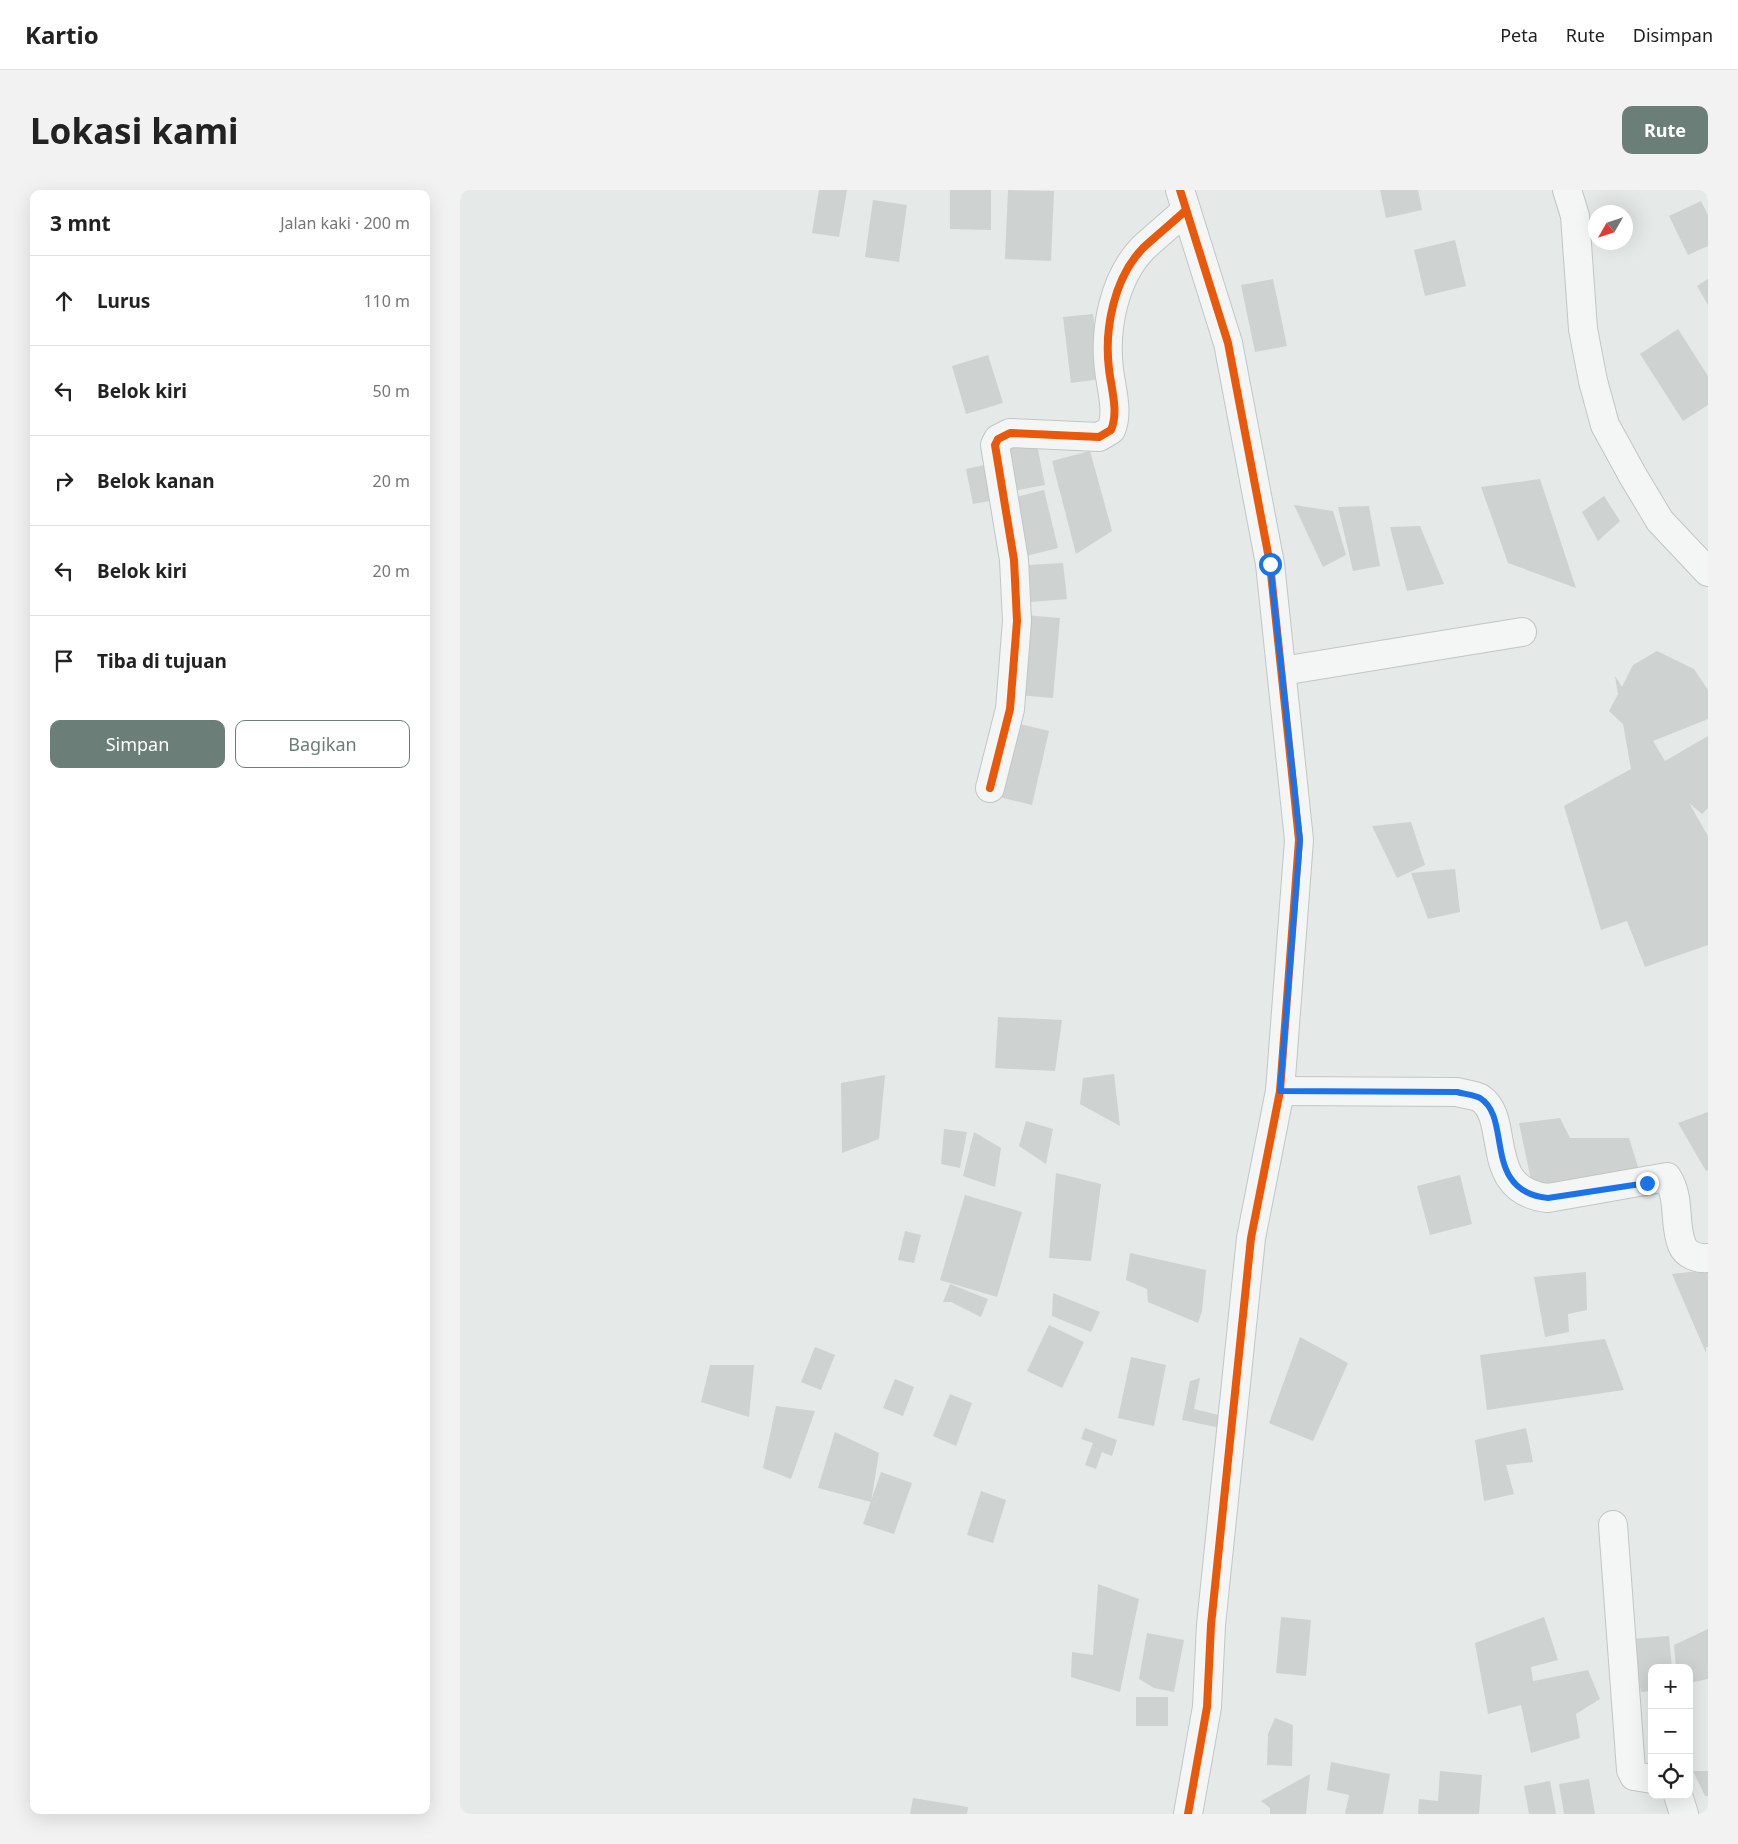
<!DOCTYPE html>
<html lang="id">
<head>
<meta charset="utf-8">
<style>
	body { margin:0; font-family:"Noto Sans",sans-serif; background:#f2f2f2; color:#222 }
	.controls { position:absolute; right:15px; bottom:15px; display:grid; overflow:hidden; border-radius:10px; box-shadow:0 5px 20px #0002 }
	.controls button { width:45px; height:45px; display:grid; place-items:center; padding:0; border:0; border-bottom:1px solid #e0e0e0; background:#fff; color:#222; font:25px sans-serif }
	.compass { position:absolute; left:1128px; top:15px; width:45px; height:45px; border-radius:50%; background:#fff; box-shadow:0 5px 20px #0002; rotate:231deg }
	.stop { position:absolute; width:15px; height:15px; margin:-11px; border:4px solid #1a73e8; border-radius:50%; background:#fff }
	.stop.end { background:#1a73e8; border-color:#fff; box-shadow:0 1px 5px #0008 }
	.list { margin:0; padding:0; list-style:none }
	h2 { display:flex; justify-content:space-between; align-items:center; height:65px; margin:0; padding:0 20px; font-size:21px }
	h2 small { font-size:16px; font-weight:400; color:#767676 }
	.list li { display:grid; grid-template-columns:32px 1fr auto; gap:15px; align-items:center; box-sizing:border-box; height:90px; padding:0 20px; border-top:1px solid #e0e0e0 }
	.list b { display:block; font-size:19px; white-space:nowrap }
	.list em { font-size:16px; font-style:normal; color:#767676 }
	.actions { display:flex; gap:10px; padding:15px 20px }
	.actions a { flex:1; padding:11px 0; border:1px solid #6c7e78; border-radius:10px; text-align:center; font-size:18px; color:#6c7e78 }
	.actions .main { background:#6c7e78; color:#fff }
	.icon { flex:none; width:28px; height:28px; fill:none; stroke:currentColor; stroke-width:2; stroke-linecap:round; stroke-linejoin:round }
	.map { position:relative; flex:none; width:1248px; height:1624px; overflow:hidden; border-radius:10px }
	header { display:flex; align-items:center; gap:30px; box-sizing:border-box; height:70px; padding:0 25px; background:#fff; border-bottom:1px solid #e0e0e0 }
	header strong { font-size:24px }
	nav { display:flex; gap:28px; margin-inline-start:auto; font-size:18px }
	.intro { display:flex; align-items:center; justify-content:space-between; box-sizing:border-box; height:120px; padding:0 30px }
	h1 { margin:0; font-size:35px }
	.button { padding:12px 22px; border-radius:10px; background:#6c7e78; color:#fff; font-size:18px; font-weight:700 }
	main { display:flex; gap:30px; padding:0 30px }
	aside { flex:1; background:#fff; border-radius:10px; box-shadow:0 5px 20px #0002 }
	.map>svg:first-child { display:block }
	.building { fill:#ced2d1 }
	.lines { fill:none; stroke-linecap:round; stroke-linejoin:round }
	.minor-casing { stroke:#c1c6c4; stroke-width:30 }
	.minor { stroke:#f4f6f6; stroke-width:28 }
	.cycleway-casing { stroke:#f3f8f7; stroke-width:11 }
	.cycleway { stroke:#e8590c; stroke-width:8 }
	.route { stroke:#1a73e8; stroke-width:6 }
</style>
</head>
<body>
<header>
<strong>Kartio</strong>
<nav><a>Peta</a><a>Rute</a><a>Disimpan</a></nav>
</header>
<div class="intro"><h1>Lokasi kami</h1><a class="button">Rute</a></div>
<main>
<aside>
<h2>3 mnt<small>Jalan kaki · 200 m</small></h2>
<ul class="list">
<li><svg class="icon" aria-label="ahead" viewBox="0 0 24 24"><path d="M12 20V5M6 11l6-6 6 6"/></svg><div><b>Lurus</b></div><em>110 m</em></li>
<li><svg class="icon" aria-label="left" viewBox="0 0 24 24"><path d="M17 20v-9H6M10 6l-5 5 5 5"/></svg><div><b>Belok kiri</b></div><em>50 m</em></li>
<li><svg class="icon" aria-label="right" viewBox="0 0 24 24"><path d="M7 20v-9h11M14 6l5 5-5 5"/></svg><div><b>Belok kanan</b></div><em>20 m</em></li>
<li><svg class="icon" aria-label="left" viewBox="0 0 24 24"><path d="M17 20v-9H6M10 6l-5 5 5 5"/></svg><div><b>Belok kiri</b></div><em>20 m</em></li>
<li><svg class="icon" aria-label="arrive" viewBox="0 0 24 24"><path d="M6 21V4h12l-3 4 3 4H6"/></svg><div><b>Tiba di tujuan</b></div></li>
</ul>
<div class="actions"><a class="main">Simpan</a><a>Bagikan</a></div>
</aside>
<div class="map">
<svg width="1248" height="1624" viewBox="0 0 1248 1624">
	<rect width="100%" height="100%" fill="#e5eae8"/>
	<g class="building">
		<polygon points="359,0 387,0 379,47 352,43"/>
		<polygon points="490,0 531,0 531,40 490,39"/>
		<polygon points="548,0 594,1 591,71 545,69"/>
		<polygon points="920,0 958,0 962,20 926,28"/>
		<polygon points="413,10 447,15 439,72 405,67"/>
		<polygon points="1241,11 1248,25 1248,56 1228,65 1209,26"/>
		<polygon points="995,50 1006,96 965,106 954,60"/>
		<polygon points="813,89 827,156 795,162 781,95"/>
		<polygon points="1248,89 1248,115 1237,96"/>
		<polygon points="633,124 641,189 611,193 603,127"/>
		<polygon points="1218,139 1248,186 1248,215 1223,231 1180,164"/>
		<polygon points="528,165 543,213 506,224 492,176"/>
		<polygon points="576,250 585,295 554,301 545,257"/>
		<polygon points="630,261 652,341 616,364 592,271"/>
		<polygon points="529,274 536,310 513,314 506,279"/>
		<polygon points="1080,289 1116,398 1048,373 1021,297"/>
		<polygon points="584,300 598,358 566,366 552,308"/>
		<polygon points="1144,306 1160,331 1138,351 1122,322"/>
		<polygon points="834,315 873,321 886,365 863,377"/>
		<polygon points="909,316 920,376 893,381 878,317"/>
		<polygon points="960,336 984,394 947,401 930,337"/>
		<polygon points="603,373 607,409 571,412 568,375"/>
		<polygon points="565,425 600,428 593,508 558,505"/>
		<polygon points="1197,461 1234,479 1248,500 1248,529 1193,551 1205,571 1248,546 1248,618 1242,624 1229,613 1248,646 1248,755 1185,777 1167,731 1141,740 1104,616 1171,579 1163,534 1149,521 1158,504 1155,486 1162,497 1173,475"/>
		<polygon points="556,533 589,541 572,615 539,607"/>
		<polygon points="951,632 965,675 937,688 912,636"/>
		<polygon points="995,679 1000,722 968,729 951,683"/>
		<polygon points="538,827 602,830 595,881 535,878"/>
		<polygon points="654,884 660,936 620,914 623,888"/>
		<polygon points="425,885 419,949 382,963 381,893"/>
		<polygon points="1248,922 1248,980 1246,981 1218,933"/>
		<polygon points="1100,928 1110,948 1169,948 1179,980 1125,992 1072,995 1059,933"/>
		<polygon points="566,931 593,939 586,974 559,956"/>
		<polygon points="484,939 507,942 500,978 481,974"/>
		<polygon points="514,942 541,958 535,997 503,986"/>
		<polygon points="596,983 641,994 631,1071 589,1068"/>
		<polygon points="1000,985 1012,1034 970,1045 957,996"/>
		<polygon points="505,1005 562,1022 537,1107 480,1090"/>
		<polygon points="445,1041 461,1045 454,1073 438,1070"/>
		<polygon points="670,1063 746,1080 742,1121 738,1133 688,1112 687,1099 666,1090"/>
		<polygon points="1248,1080 1248,1157 1246,1157 1246,1163 1212,1084"/>
		<polygon points="1126,1082 1127,1120 1108,1124 1109,1142 1085,1147 1074,1087"/>
		<polygon points="490,1094 528,1109 521,1127 491,1112 483,1112"/>
		<polygon points="593,1103 640,1122 631,1142 592,1126"/>
		<polygon points="589,1135 624,1152 602,1198 567,1181"/>
		<polygon points="840,1147 888,1173 853,1251 809,1233"/>
		<polygon points="1145,1149 1164,1200 1027,1220 1020,1165"/>
		<polygon points="355,1157 375,1165 361,1200 341,1192"/>
		<polygon points="671,1167 706,1175 694,1236 658,1228"/>
		<polygon points="250,1175 294,1175 289,1227 241,1212"/>
		<polygon points="740,1188 734,1219 763,1226 761,1238 722,1230 730,1191"/>
		<polygon points="435,1189 454,1197 443,1226 423,1218"/>
		<polygon points="490,1204 512,1213 496,1256 473,1246"/>
		<polygon points="316,1216 355,1221 331,1289 303,1278"/>
		<polygon points="625,1238 657,1250 652,1266 642,1262 636,1279 625,1275 633,1253 621,1249"/>
		<polygon points="1066,1238 1073,1272 1046,1275 1054,1304 1024,1311 1015,1250"/>
		<polygon points="375,1242 419,1263 411,1312 358,1298"/>
		<polygon points="421,1282 452,1293 434,1344 403,1334"/>
		<polygon points="521,1301 546,1310 533,1353 507,1345"/>
		<polygon points="638,1394 679,1409 660,1502 611,1487 612,1462 633,1465"/>
		<polygon points="821,1427 851,1430 846,1486 816,1483"/>
		<polygon points="1084,1427 1098,1470 1071,1477 1073,1491 1128,1480 1140,1509 1116,1524 1120,1548 1071,1563 1061,1515 1028,1524 1015,1453"/>
		<polygon points="1248,1439 1248,1489 1229,1493 1229,1478 1216,1478 1214,1455"/>
		<polygon points="687,1443 724,1450 714,1502 694,1498 679,1489"/>
		<polygon points="1209,1446 1212,1478 1192,1478 1192,1501 1181,1502 1171,1449"/>
		<rect x="676" y="1507" width="32" height="29"/>
		<polygon points="815,1528 833,1535 832,1576 807,1575 808,1544"/>
		<polygon points="871,1572 930,1584 923,1624 885,1624 889,1605 867,1600"/>
		<polygon points="980,1581 1022,1585 1019,1624 958,1624 959,1609 978,1611"/>
		<polygon points="1233,1581 1248,1581 1248,1606 1245,1606"/>
		<polygon points="850,1584 846,1624 810,1624 810,1618 801,1611"/>
		<polygon points="1129,1589 1135,1624 1104,1624 1099,1594"/>
		<polygon points="1090,1591 1096,1624 1069,1624 1064,1596"/>
		<polygon points="453,1608 508,1617 507,1624 450,1624"/>
	</g>
	<g class="lines">
		<defs>
			<g id="minor">
				<polyline points="720,0 768,153 810,374 839,650 820,901 791,1048 751,1435 747,1517 728,1624"/>
				<polyline points="1107,0 1115,26 1123,139 1133,191 1145,235 1173,286 1200,331 1248,382"/>
				<polyline points="822,481 1062,442"/>
				<path d="M530,598L550,519L557,431L554,370L535,255L538,249L550,243L639,247L651,240C659,222 651,198 649,179C644,139 654,88 683,58C697,45 712,33 726,20"/>
				<path d="M820,901L997,902C1004,904 1014,905 1020,908C1052,928 1021,1001 1088,1008L1207,987C1221,1008 1213,1033 1222,1055C1226,1065 1238,1069 1248,1068"/>
				<polyline points="1153,1335 1171,1580 1174,1586 1192,1589"/>
				<polyline points="1218,1605 1224,1624"/>
			</g>
		</defs>
		<use href="#minor" class="minor-casing"/>
		<use href="#minor" class="minor"/>
		<defs>
			<g id="cycleway">
				<polyline points="720,0 768,153 810,374 839,650 820,901 791,1048 751,1435 747,1517 728,1624"/>
				<path d="M530,598L550,519L557,431L554,370L535,255L538,249L550,243L639,247L651,240C659,222 651,198 649,179C644,139 654,88 683,58C697,45 712,33 726,20"/>
			</g>
		</defs>
		<use href="#cycleway" class="cycleway-casing"/>
		<use href="#cycleway" class="cycleway"/>
	</g>
	<g class="lines">
		<path class="route" d="M810,374L840,650L820,901L997,902C1004,904 1014,905 1020,908C1053,928 1021,1001 1088,1008L1187,993"/>
	</g>
</svg>
<div class="controls">
<button>+</button>
<button>−</button>
<button><svg class="icon" aria-label="locate" viewBox="0 0 24 24"><circle cx="12" cy="12" r="6"/><path d="M12 2v4M12 18v4M2 12h4M18 12h4"/></svg></button>
</div>
<svg class="compass" viewBox="-18 -18 36 36"><path d="M0-13l5 13h-10z" fill="#e53935"/><path d="M0 13l5-13h-10z" fill="#767676"/></svg>
<div class="stop" style="left:810px;top:374px"></div>
<div class="stop end" style="left:1187px;top:993px"></div>
</div>
</main>
</body>
</html>
